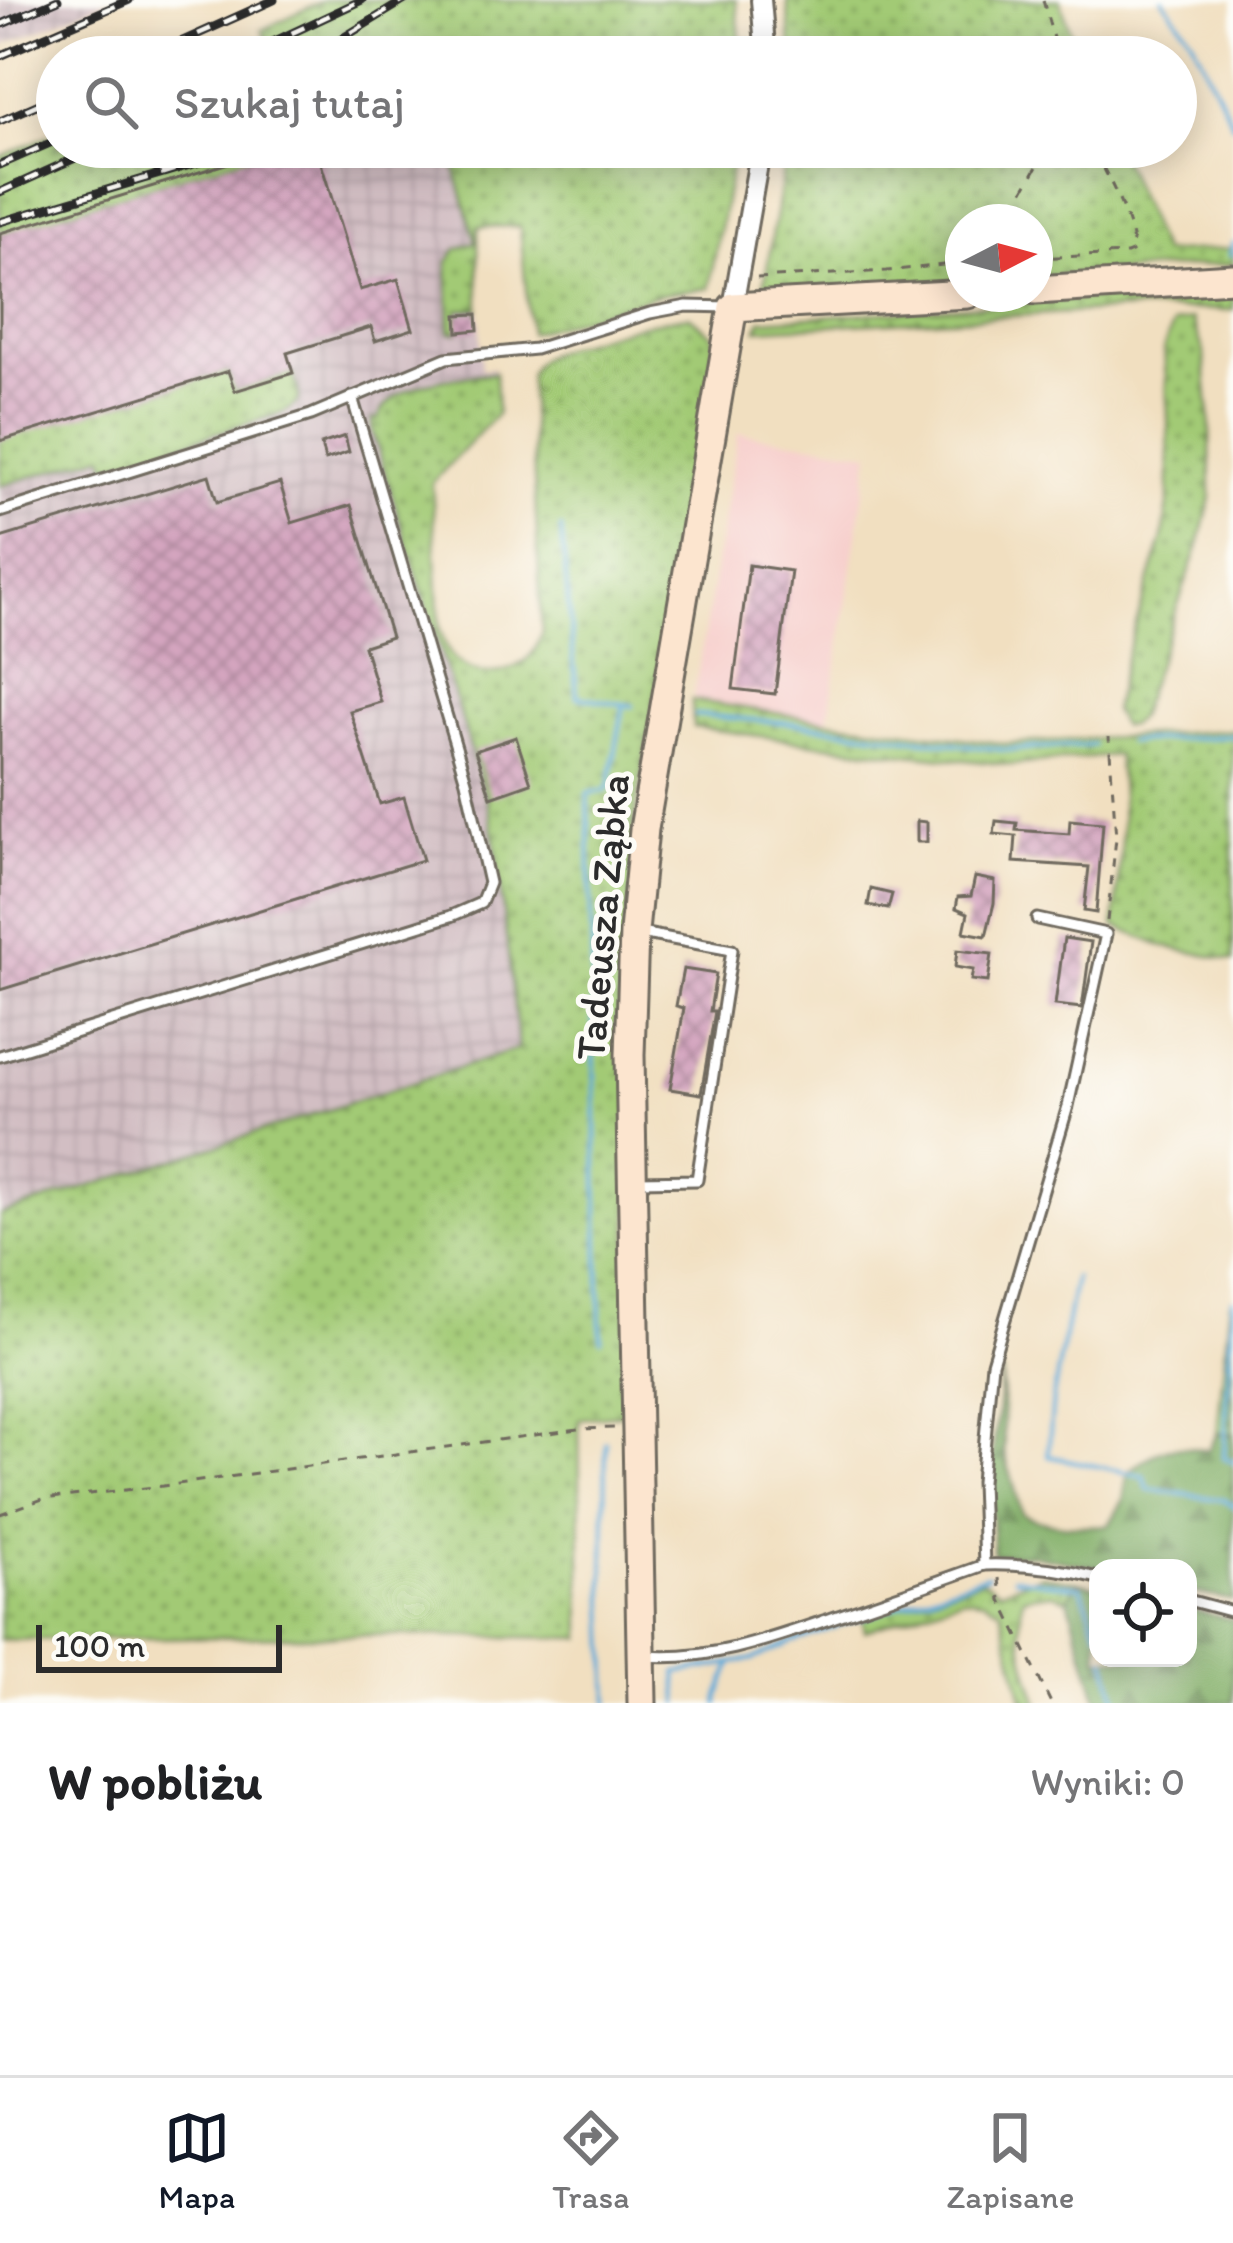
<!DOCTYPE html>
<html lang="pl">
<head>
<meta charset="utf-8">
<style>
	body { margin:0; font-family:Itim,sans-serif; background:#f2f2f2; color:#202124 }
	.controls { position:absolute; right:36px; bottom:36px; display:grid; overflow:hidden; border-radius:24px; box-shadow:0 6px 30px #0003 }
	.controls button { width:108px; height:108px; display:grid; place-items:center; padding:0; border:0; border-bottom:3px solid #e0e0e0; background:#fff; color:#202124; font:60px sans-serif }
	.compass { position:absolute; left:945px; top:204px; width:108px; height:108px; border-radius:50%; background:#fff; box-shadow:0 6px 30px #0003; rotate:84deg }
	.scale { position:absolute; left:36px; bottom:30px; width:246px; box-sizing:border-box; padding-left:12px; border:6px solid #2b2b2b; border-top:0; font-size:33px; line-height:42px; white-space:nowrap; color:#2b2b2b; -webkit-text-stroke:9px #fdfcf7; paint-order:stroke }
	.list { margin:0; padding:0; list-style:none }
	h2 { display:flex; justify-content:space-between; align-items:center; height:156px; margin:0; padding:0 48px; font-size:51px }
	h2 small { font-size:39px; font-weight:400; color:#757577 }
	.icon { flex:none; width:66px; height:66px; fill:none; stroke:currentColor; stroke-width:2; stroke-linecap:round; stroke-linejoin:round }
	.map { position:relative; flex:none; width:1233px; height:1703px; overflow:hidden }
	.search { position:absolute; background:#fff; box-shadow:0 6px 30px #0003; left:36px; right:36px; top:36px; height:132px; display:flex; align-items:center; gap:30px; box-sizing:border-box; padding:0 42px; border-radius:66px; color:#757577; font-size:45px }
	.sheet { height:372px; background:#fff }
	nav { display:flex; justify-content:space-around; align-items:center; box-sizing:border-box; height:168px; border-top:3px solid #e0e0e0; background:#fff; font-size:33px; color:#757577 }
	nav a { display:grid; justify-items:center; gap:6px }
	nav .on { color:#111827 }
	.map>svg:first-child { display:block }
	.built { fill:#f7d0cd }
	.industrial { fill:url(#industrial-grid) }
	.grass { fill:url(#grass-dots); stroke:#667a50; stroke-width:3 }
	.forest { fill:url(#forest-firs); stroke:#566c48; stroke-width:3 }
	.lines { fill:none; stroke-linecap:round; stroke-linejoin:round }
	.stream { stroke:#60abd8; stroke-width:4.5 }
	.building { fill:url(#building-cross-hatch) }
	.lane-casing { stroke:#706a5f; stroke-width:15 }
	.street-casing { stroke:#706a5f; stroke-width:24 }
	.secondary-casing { stroke:#706a5f; stroke-width:33 }
	.path { stroke:#706a5f; stroke-width:3; stroke-dasharray:9 9; stroke-linecap:butt }
	.lane { stroke:#fff; stroke-width:9 }
	.street { stroke:#fff; stroke-width:18 }
	.secondary { stroke:#fce5cf; stroke-width:27 }
	.rail-casing { stroke:#2b2b2b; stroke-width:9 }
	.rail { stroke:#fdfcf7; stroke-width:4.5; stroke-dasharray:14; stroke-linecap:butt }
	.labels { text-anchor:middle; dominant-baseline:central; stroke-width:10; stroke-linejoin:round; paint-order:stroke }
	.street-label { font-size:42px; fill:#2b2b2b; stroke:#fdfcf7 }
</style>
</head>
<body>
<div class="map">
<svg width="1233" height="1703" viewBox="0 0 1233 1703">
	<defs>
		<pattern id="industrial-grid" width="8" height="8" patternUnits="userSpaceOnUse" patternTransform="scale(3)"><rect width="8" height="8" fill="#d2bec3"/><path d="M0 4h8M4 0v8" fill="none" stroke="#b4a3a8"/></pattern>
		<pattern id="grass-dots" width="8" height="8" patternUnits="userSpaceOnUse" patternTransform="scale(3)"><rect width="8" height="8" fill="#a2ca75"/><path d="M2 2h.1M6 6h.1" fill="none" stroke="#84a460" stroke-width="1.8" stroke-linecap="round"/></pattern>
		<pattern id="forest-firs" width="22" height="20" patternUnits="userSpaceOnUse" patternTransform="scale(3)"><rect width="22" height="20" fill="#81ae66"/><path d="M5 1l3.5 6h-7zM16 11l3.5 6h-7z" fill="#6a8e54"/></pattern>
		<pattern id="building-cross-hatch" width="8" height="8" patternUnits="userSpaceOnUse" patternTransform="scale(3)"><rect width="8" height="8" fill="#d4a5bf"/><path d="M0 0l8 8M0 8l8-8" fill="none" stroke="#ac879b"/></pattern>
	</defs>
	<rect width="100%" height="100%" fill="#fdfcf7"/>
	<filter id="ink" filterUnits="userSpaceOnUse"><feTurbulence type="fractalNoise" baseFrequency=".00833" numOctaves="2"/><feDisplacementMap in="SourceGraphic" scale="24" xChannelSelector="R" yChannelSelector="G"/><feConvolveMatrix kernelMatrix="1 2 1 2 8 2 1 2 1" color-interpolation-filters="sRGB"/></filter>
	<filter id="wash" filterUnits="userSpaceOnUse"><feTurbulence type="fractalNoise" baseFrequency=".004" numOctaves="4" result="noise"/><feDisplacementMap in="SourceGraphic" scale="48" xChannelSelector="R" yChannelSelector="G"/><feGaussianBlur stdDeviation="2.7" result="paint"/><feColorMatrix in="noise" values="0 0 0 0 0 0 0 0 0 0 0 0 0 0 0 0 0 1.4 0 .05"/><feComposite in="paint" operator="in"/></filter>
	<g filter="url(#wash)">
		<rect width="100%" height="100%" fill="#f1dfc0"/>
		<polygon class="built" points="738,433 870,452 828,721 693,700"/>
		<g class="industrial">
			<polygon points="0,0 108,0 0,47"/>
			<polygon points="57,132 57,147 515,147 477,227 482,369 494,368 497,414 479,420 398,506 460,699 542,696 538,1199 0,1494 0,157"/>
		</g>
		<g class="grass">
			<polygon points="324,0 736,0 742,57 224,57 267,38 262,30"/>
			<polygon points="787,0 1060,0 1079,57 792,57"/>
			<path d="M57,132V147H281L56,216L115,405L228,371L235,391L293,373C299,395 306,402 282,413L107,466L104,455L0,486V157Z"/>
			<polygon points="449,147 735,147 709,288 658,295 530,333 520,226 478,227 479,309 458,310 458,332 450,332 448,262 457,249 476,242"/>
			<polygon points="787,147 1117,147 1162,253 1233,248 1233,264 1035,277 1035,222 963,222 963,282 843,290 763,292"/>
			<polygon points="1233,289 1233,310 1145,309 757,329 761,320"/>
			<path d="M689,316L713,335L714,352L634,821L626,1413L579,1419L582,1638L375,1635L0,1640V1215L519,1049L495,841L487,801L372,430V419H378C391,381 460,376 495,373L497,414L432,483L440,628C443,637 445,647 451,655C471,681 515,678 534,651C538,646 539,640 542,634L529,375C533,367 533,365 540,359C565,343 659,319 689,316Z"/>
			<polygon points="1192,319 1204,352 1210,419 1211,498 1198,548 1138,717 1130,725 1121,726 1113,710 1126,656 1163,538 1169,497 1168,417 1164,347 1173,324"/>
			<path d="M692,700L828,721L1006,744L1233,730V961L1162,946L1114,926C1120,869 1126,812 1117,755L1012,765L849,748L693,727Z"/>
			<polygon points="1230,1302 1233,1434 1217,1434"/>
			<path d="M1041,1575L1077,1582L1068,1599L1052,1593L1023,1597C1015,1633 1027,1670 1039,1703H1024L1001,1610L984,1600L964,1597L865,1631L862,1617L982,1580L999,1591Z"/>
		</g>
		<g class="forest">
			<path d="M1002,1371L1004,1451L1022,1514C1050,1527 1079,1527 1109,1525L1123,1501L1128,1472C1157,1449 1171,1442 1208,1451L1217,1434H1233V1601L1188,1591V1568H1101L1029,1554L993,1555L991,1471Z"/>
			<polygon points="1077,1582 1098,1587 1098,1658 1188,1658 1188,1609 1233,1620 1233,1703 1099,1703 1068,1599"/>
		</g>
		<g class="lines">
			<g class="stream">
				<polyline points="1163,0 1191,37 1233,125"/>
				<polyline points="1230,255 1233,243"/>
				<polyline points="561,528 577,696 633,706"/>
				<polyline points="696,715 791,723 1005,750 1093,745"/>
				<polyline points="1128,742 1233,736"/>
				<polyline points="1075,1278 1053,1397 1048,1456 1144,1476 1148,1489 1224,1500 1233,1506"/>
				<polyline points="1232,1299 1224,1457 1233,1462"/>
				<polyline points="601,1340 588,793 604,791 609,787 624,704"/>
				<polyline points="606,1442 604,1581 609,1703"/>
				<polyline points="1014,1577 1081,1587 1098,1632"/>
				<polyline points="1106,1658 1118,1703"/>
				<polyline points="679,1703 677,1673 754,1659 800,1639 987,1575"/>
				<polyline points="718,1703 719,1696 732,1663"/>
			</g>
		</g>
		<g id="blocks">
			<g class="building">
				<polygon points="281,147 316,147 360,290 398,279 413,329 375,341 371,327 287,353 293,373 235,391 228,371 0,441 0,233"/>
				<polygon points="477,314 478,330 458,332 457,315"/>
				<polygon points="345,436 349,452 325,460 321,444"/>
				<polygon points="209,475 217,502 280,483 292,523 351,505 391,637 364,646 381,702 350,711 380,804 404,797 423,860 0,990 0,538"/>
				<polygon points="749,565 791,571 775,694 733,689"/>
				<polygon points="516,737 531,783 491,797 475,751"/>
				<polygon points="1070,820 1103,823 1096,913 1084,911 1089,867 1014,862 1016,836 994,834 996,821 1017,823 1016,830 1069,834"/>
				<polygon points="917,821 927,822 927,842 917,842"/>
				<polygon points="975,877 995,881 994,903 986,936 964,932 968,913 956,908 958,897 971,896"/>
				<polygon points="871,889 892,894 888,909 868,905"/>
				<polygon points="1064,938 1091,942 1082,1008 1055,1005"/>
				<polygon points="957,950 992,954 988,982 971,980 973,970 955,967"/>
				<polygon points="683,969 716,974 710,1011 715,1011 701,1094 670,1089 684,1008 676,1006"/>
			</g>
		</g>
	</g>
	<g filter="url(#ink)">
		<use href="#blocks" fill-opacity="0" stroke="#706a5f" stroke-width="3"/>
		<g class="lines">
			<defs>
				<g id="lane">
					<polyline points="0,512 311,415 446,358 535,349 650,313 687,306 730,307"/>
					<polyline points="0,1056 451,916 481,903 489,883 466,781 352,397"/>
					<polyline points="638,1181 697,1180 732,950 640,933"/>
					<path d="M984,1565C1023,1564 1060,1568 1098,1578"/>
					<polyline points="1188,1600 1233,1612"/>
					<path d="M646,1656C713,1661 773,1638 835,1617C885,1600 934,1583 984,1565L981,1482L992,1363L1068,1106L1106,934L1037,919"/>
				</g>
				<g id="street">
					<polyline points="761,0 766,57"/>
					<polyline points="733,307 761,147"/>
				</g>
				<g id="secondary">
					<polyline points="1035,290 1233,278"/>
					<polyline points="642,1703 630,1055 634,932 644,829 733,307 968,294"/>
				</g>
			</defs>
			<use href="#lane" class="lane-casing"/>
			<use href="#street" class="street-casing"/>
			<use href="#secondary" class="secondary-casing"/>
			<g class="path">
				<polyline points="1043,0 1058,57"/>
				<polyline points="1006,222 1048,147"/>
				<path d="M1035,258L1127,254L1134,251C1132,219 1107,176 1093,147"/>
				<polyline points="757,278 887,271 963,263"/>
				<polyline points="1107,921 1116,838 1109,737"/>
				<polyline points="0,1514 43,1499 163,1486 578,1429 615,1428"/>
				<polyline points="999,1578 1001,1600 1051,1703"/>
			</g>
			<use href="#lane" class="lane"/>
			<use href="#street" class="street"/>
			<use href="#secondary" class="secondary"/>
			<defs>
				<g id="rail">
					<polyline points="0,25 58,0"/>
					<polyline points="0,56 129,0"/>
					<polyline points="147,57 274,0"/>
					<polyline points="241,57 362,0"/>
					<polyline points="301,57 341,39 405,0"/>
					<polyline points="0,121 57,96"/>
					<polyline points="0,165 57,140"/>
					<polyline points="0,192 100,147"/>
					<polyline points="0,222 250,147"/>
				</g>
			</defs>
			<use href="#rail" class="rail-casing"/>
			<use href="#rail" class="rail"/>
		</g>
	</g>
	<g class="labels">
		<g class="street-label">
			<text transform="translate(602 917) rotate(-85)">Tadeusza Ząbka</text>
		</g>
	</g>
</svg>
<div class="controls">
<button><svg class="icon" aria-label="locate" viewBox="0 0 24 24"><circle cx="12" cy="12" r="6"/><path d="M12 2v4M12 18v4M2 12h4M18 12h4"/></svg></button>
</div>
<svg class="compass" viewBox="-18 -18 36 36"><path d="M0-13l5 13h-10z" fill="#e53935"/><path d="M0 13l5-13h-10z" fill="#757577"/></svg>
<div class="scale">100 m</div>
<div class="search"><svg class="icon" aria-label="search" viewBox="0 0 24 24"><circle cx="10" cy="10" r="6"/><path d="M15 15l6 6"/></svg>Szukaj tutaj</div>
</div>
<section class="sheet">
<h2>W pobliżu<small>Wyniki: 0</small></h2>
<ul class="list">
</ul>
</section>
<nav>
<a class="on"><svg class="icon" aria-label="map" viewBox="0 0 24 24"><path d="M3 6l6-2 6 2 6-2v14l-6 2-6-2-6 2zM9 4v14M15 6v14"/></svg>Mapa</a>
<a><svg class="icon" aria-label="directions" viewBox="0 0 24 24"><path d="M12 3l9 9-9 9-9-9zM9 14v-3h6M13 9l2 2-2 2"/></svg>Trasa</a>
<a><svg class="icon" aria-label="saved" viewBox="0 0 24 24"><path d="M7 4h10v16l-5-4-5 4z"/></svg>Zapisane</a>
</nav>
</body>
</html>
